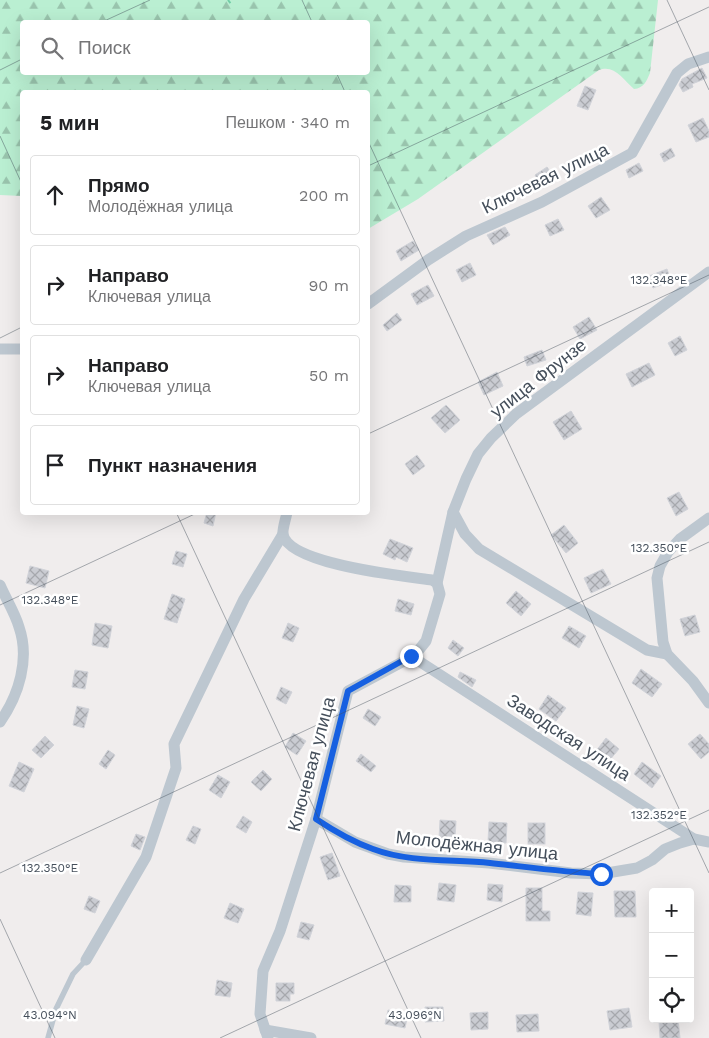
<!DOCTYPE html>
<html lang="ru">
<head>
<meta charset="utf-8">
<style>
	body { margin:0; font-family:"Work Sans",sans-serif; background:#f2f2f2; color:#202124 }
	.controls { position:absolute; right:15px; bottom:15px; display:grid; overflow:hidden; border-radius:5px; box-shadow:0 5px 20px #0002 }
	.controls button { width:45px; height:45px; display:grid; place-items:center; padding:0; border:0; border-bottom:1px solid #e0e0e0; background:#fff; color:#202124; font:25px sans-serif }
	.stop { position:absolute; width:15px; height:15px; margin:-11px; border:4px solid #1660e1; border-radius:50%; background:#fff }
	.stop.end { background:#1660e1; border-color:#fff; box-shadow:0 1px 5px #0008 }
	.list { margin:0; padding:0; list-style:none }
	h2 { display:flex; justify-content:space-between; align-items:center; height:65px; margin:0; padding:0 20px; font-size:21px }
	h2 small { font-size:16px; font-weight:400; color:#757577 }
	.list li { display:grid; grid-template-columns:32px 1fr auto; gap:15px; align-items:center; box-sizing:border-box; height:80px; margin:0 10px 10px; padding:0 10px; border:1px solid #e0e0e0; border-radius:5px }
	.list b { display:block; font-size:19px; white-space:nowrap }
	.list p { margin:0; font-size:16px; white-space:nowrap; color:#757577 }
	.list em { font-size:16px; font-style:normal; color:#757577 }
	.icon { flex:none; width:28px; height:28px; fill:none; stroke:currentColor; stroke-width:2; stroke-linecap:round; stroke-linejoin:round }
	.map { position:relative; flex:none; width:709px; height:1038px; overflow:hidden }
	.search { position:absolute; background:#fff; box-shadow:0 5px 20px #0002; left:20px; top:20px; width:350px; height:55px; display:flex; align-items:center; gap:12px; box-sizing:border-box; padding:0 18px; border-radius:5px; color:#757577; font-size:19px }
	.panel { position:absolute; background:#fff; box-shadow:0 5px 20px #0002; left:20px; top:90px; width:350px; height:425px; border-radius:5px }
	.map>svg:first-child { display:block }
	.forest { fill:url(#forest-firs); fill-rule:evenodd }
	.building { fill:url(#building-cross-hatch); stroke:#d1d3d9 }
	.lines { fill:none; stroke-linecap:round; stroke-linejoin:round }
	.path { stroke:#72cda7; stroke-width:2; stroke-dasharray:4 2.5; stroke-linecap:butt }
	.lane { stroke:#bdc7d0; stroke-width:5.5 }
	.street { stroke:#bdc7d0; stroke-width:11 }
	.route { stroke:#1660e1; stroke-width:6 }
	.ticks { fill:none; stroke:#454f5b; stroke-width:1; stroke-opacity:0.45 }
	.labels { text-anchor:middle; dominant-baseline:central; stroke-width:5; stroke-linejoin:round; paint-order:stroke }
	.street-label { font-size:18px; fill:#454f5b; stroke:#fff }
	.ticks-label { font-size:12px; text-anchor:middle; fill:#454f5b; stroke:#fff; stroke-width:5; stroke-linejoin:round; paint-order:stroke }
</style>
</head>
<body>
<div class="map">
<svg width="709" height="1038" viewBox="0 0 709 1038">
	<defs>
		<pattern id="forest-firs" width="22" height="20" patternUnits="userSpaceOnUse" patternTransform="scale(1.25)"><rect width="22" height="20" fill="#baefd2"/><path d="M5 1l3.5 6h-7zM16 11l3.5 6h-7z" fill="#99c4ad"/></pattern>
		<pattern id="building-cross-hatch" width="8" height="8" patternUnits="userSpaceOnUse" patternTransform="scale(1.25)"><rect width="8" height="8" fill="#caccd2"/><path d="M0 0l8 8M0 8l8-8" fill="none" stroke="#a6a8ad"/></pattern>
	</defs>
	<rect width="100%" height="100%" fill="#f0eded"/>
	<path class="forest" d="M0,0H658L650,73C646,82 644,88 634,89C623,79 614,64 599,70L418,199L368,229V92H22V196L0,195ZM22,22H368V72H22Z"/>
	<g class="building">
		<polygon points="702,68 707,78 692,84 693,87 683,92 679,85 682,79"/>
		<polygon points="585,86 596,90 588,110 577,106"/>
		<polygon points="703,118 709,131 709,137 696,142 688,125"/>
		<polygon points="671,148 675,156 664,162 660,154"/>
		<polygon points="639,163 643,171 629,178 626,170"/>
		<polygon points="547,167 555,179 542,187 535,175"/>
		<polygon points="601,197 610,210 596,218 588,206"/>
		<polygon points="558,219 564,230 550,236 545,225"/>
		<polygon points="505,227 510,235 493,245 487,235"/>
		<polygon points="413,241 419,250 401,261 396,251"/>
		<polygon points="470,263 476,275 462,282 456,270"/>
		<polygon points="667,269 671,281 653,288 649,276"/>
		<polygon points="428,285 434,296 417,305 411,294"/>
		<polygon points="397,313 402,320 387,331 383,325"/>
		<polygon points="589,317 597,330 580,339 573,327"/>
		<polygon points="680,336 687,350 675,356 668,343"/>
		<polygon points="542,350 546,360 527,366 524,357"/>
		<polygon points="649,363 655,375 632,387 626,374"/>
		<polygon points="497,372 503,386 484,395 478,382"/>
		<polygon points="446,405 460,420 445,433 431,418"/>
		<polygon points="571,411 582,429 564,440 553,422"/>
		<polygon points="417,455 425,466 413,475 405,464"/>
		<polygon points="679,492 688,509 676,516 667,498"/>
		<polygon points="207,512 216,512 213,526 204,523"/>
		<polygon points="564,525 578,543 566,553 551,535"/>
		<polygon points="390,539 413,548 407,562 396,557 395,560 383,554"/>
		<polygon points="176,551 187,554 183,567 172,564"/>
		<polygon points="30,566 49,571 45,588 26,583"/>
		<polygon points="603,569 611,584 591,593 584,578"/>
		<polygon points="516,591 531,604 521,616 506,603"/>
		<polygon points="172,594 185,599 177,623 164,619"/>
		<polygon points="398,599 414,604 411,615 395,611"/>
		<polygon points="695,615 700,632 685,636 680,619"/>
		<polygon points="95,623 112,626 108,648 92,645"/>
		<polygon points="288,623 299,628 293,642 282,638"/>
		<polygon points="569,626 586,636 579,648 562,638"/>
		<polygon points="453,640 464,648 458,656 448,648"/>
		<polygon points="641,669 662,684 652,697 632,683"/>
		<polygon points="75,670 88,672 85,689 72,687"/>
		<polygon points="460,672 476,680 472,687 458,677"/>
		<polygon points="281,687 292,692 286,704 276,699"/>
		<polygon points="548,695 566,708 556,721 539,709"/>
		<polygon points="77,706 89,709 84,728 73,725"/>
		<polygon points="368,709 381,717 375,726 363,718"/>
		<polygon points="293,733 306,741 297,755 285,747"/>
		<polygon points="700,734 709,744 709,752 701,759 688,744"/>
		<polygon points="45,736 54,745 41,758 32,750"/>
		<polygon points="606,738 619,749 608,762 596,751"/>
		<polygon points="108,750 115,755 106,769 99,764"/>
		<polygon points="361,754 376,766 371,772 356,761"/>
		<polygon points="19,762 34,769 24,792 9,786"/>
		<polygon points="642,762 661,776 652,788 634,774"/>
		<polygon points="263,770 272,779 261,791 251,782"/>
		<polygon points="218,775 230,782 221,798 209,790"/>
		<polygon points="243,816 252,822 246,833 236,827"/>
		<polygon points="440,820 456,821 455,839 439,839"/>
		<polygon points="489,822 507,823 506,843 488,842"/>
		<rect x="528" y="823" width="17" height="21"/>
		<polygon points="193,826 201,829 195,844 186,840"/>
		<polygon points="136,834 145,837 140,850 131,846"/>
		<polygon points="332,853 340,876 328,880 320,857"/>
		<polygon points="439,883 456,885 454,902 437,900"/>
		<polygon points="488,884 503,885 502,902 487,900"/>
		<polygon points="395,885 411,886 411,902 394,902"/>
		<polygon points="526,888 542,888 542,911 550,911 550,921 526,921"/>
		<polygon points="614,891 635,891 636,917 615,917"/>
		<polygon points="578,892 593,893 591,916 576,914"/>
		<polygon points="89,896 100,901 95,913 84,909"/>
		<polygon points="230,903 244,909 238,923 224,918"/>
		<polygon points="301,922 314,925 309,940 297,937"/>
		<polygon points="217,980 232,983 230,997 215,995"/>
		<polygon points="276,983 294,983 294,994 290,994 290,1001 276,1001"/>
		<polygon points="425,1007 443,1007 444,1021 425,1022"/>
		<polygon points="629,1008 632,1027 610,1030 607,1011"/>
		<polygon points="388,1010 408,1014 405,1028 385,1024"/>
		<polygon points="488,1012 488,1029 471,1030 470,1013"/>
		<polygon points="538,1014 539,1031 517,1032 516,1015"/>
		<polygon points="678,1019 680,1038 660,1038 659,1021"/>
	</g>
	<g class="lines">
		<polyline class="path" points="228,0 231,4"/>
		<polyline class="lane" points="48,1038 56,1009 73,974 86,960"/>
		<g class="street">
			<polyline points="368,304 428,260 466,236 542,202 632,153 677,73 688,64 709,57"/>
			<polyline points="0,349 22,349"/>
			<polyline points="453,512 465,534 479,549 647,650 667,654"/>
			<polyline points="709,518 680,539 668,552 660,566 657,578 663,642 667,654 693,681 709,703"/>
			<polyline points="437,583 453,512 466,479 478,454 491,438 516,414 709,272"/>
			<path d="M0,585C6,599 15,613 19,627C30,659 19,695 0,722"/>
			<polyline points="411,656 694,839 709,842"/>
			<polyline points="316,819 355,842 388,854 404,857 489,863 571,873 601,874 637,868 652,860 665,849 680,843 694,839"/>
			<polyline points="86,960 146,857 176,768 174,744 244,599 283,534"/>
			<polyline points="265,1030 311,1038"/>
			<path d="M268,1038L260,1014L263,971L280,931L316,819L348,691L404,661L418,651L426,641L440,594L437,583L432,580C404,576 291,565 283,535C282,529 286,519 287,512"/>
		</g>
	</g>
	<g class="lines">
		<path class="route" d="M411,656L348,691L316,819C334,831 353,842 373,849C410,863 452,859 490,863C527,867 564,872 601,874"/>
	</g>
	<path class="ticks" d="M302,0L312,22M667,0L709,90M102,22L150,0M0,70L22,59M336,72L345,92M0,136L22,184M368,141L709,873M368,166L709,7M0,338L22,327M368,434L709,275M176,512L421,1038M0,605L199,512M0,873L709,542M0,919L55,1038M220,1038L709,810"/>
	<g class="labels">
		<g class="street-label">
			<text transform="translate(545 178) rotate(-26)">Ключевая улица</text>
			<text transform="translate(538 378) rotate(-38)">улица Фрунзе</text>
			<text transform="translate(569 737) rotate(33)">Заводская улица</text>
			<text transform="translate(311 764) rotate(-75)">Ключевая улица</text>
			<text transform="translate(477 845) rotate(6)">Молодёжная улица</text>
		</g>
	</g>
	<g class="ticks-label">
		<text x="659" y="284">132.348°E</text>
		<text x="659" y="552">132.350°E</text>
		<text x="50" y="604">132.348°E</text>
		<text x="659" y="819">132.352°E</text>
		<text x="50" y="872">132.350°E</text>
		<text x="50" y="1019">43.094°N</text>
		<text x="415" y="1019">43.096°N</text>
	</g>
</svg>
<div class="controls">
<button>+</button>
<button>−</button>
<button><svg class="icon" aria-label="locate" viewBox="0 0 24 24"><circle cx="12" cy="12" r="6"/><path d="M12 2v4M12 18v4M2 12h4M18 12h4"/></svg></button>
</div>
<div class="stop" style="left:601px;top:874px"></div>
<div class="stop end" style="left:411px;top:656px"></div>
<div class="search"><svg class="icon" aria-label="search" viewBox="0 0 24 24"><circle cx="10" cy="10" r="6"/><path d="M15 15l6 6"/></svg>Поиск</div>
<section class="panel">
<h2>5 мин<small>Пешком · 340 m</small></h2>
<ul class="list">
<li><svg class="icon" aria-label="ahead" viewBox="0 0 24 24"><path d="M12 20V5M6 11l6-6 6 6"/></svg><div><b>Прямо</b><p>Молодёжная улица</p></div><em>200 m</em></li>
<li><svg class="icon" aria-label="right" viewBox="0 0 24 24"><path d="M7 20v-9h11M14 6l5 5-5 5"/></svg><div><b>Направо</b><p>Ключевая улица</p></div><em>90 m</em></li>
<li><svg class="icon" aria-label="right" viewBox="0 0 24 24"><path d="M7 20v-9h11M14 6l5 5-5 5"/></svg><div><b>Направо</b><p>Ключевая улица</p></div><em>50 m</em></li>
<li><svg class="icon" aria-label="arrive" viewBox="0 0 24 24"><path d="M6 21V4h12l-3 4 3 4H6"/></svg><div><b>Пункт назначения</b></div></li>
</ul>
</section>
</div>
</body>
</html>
